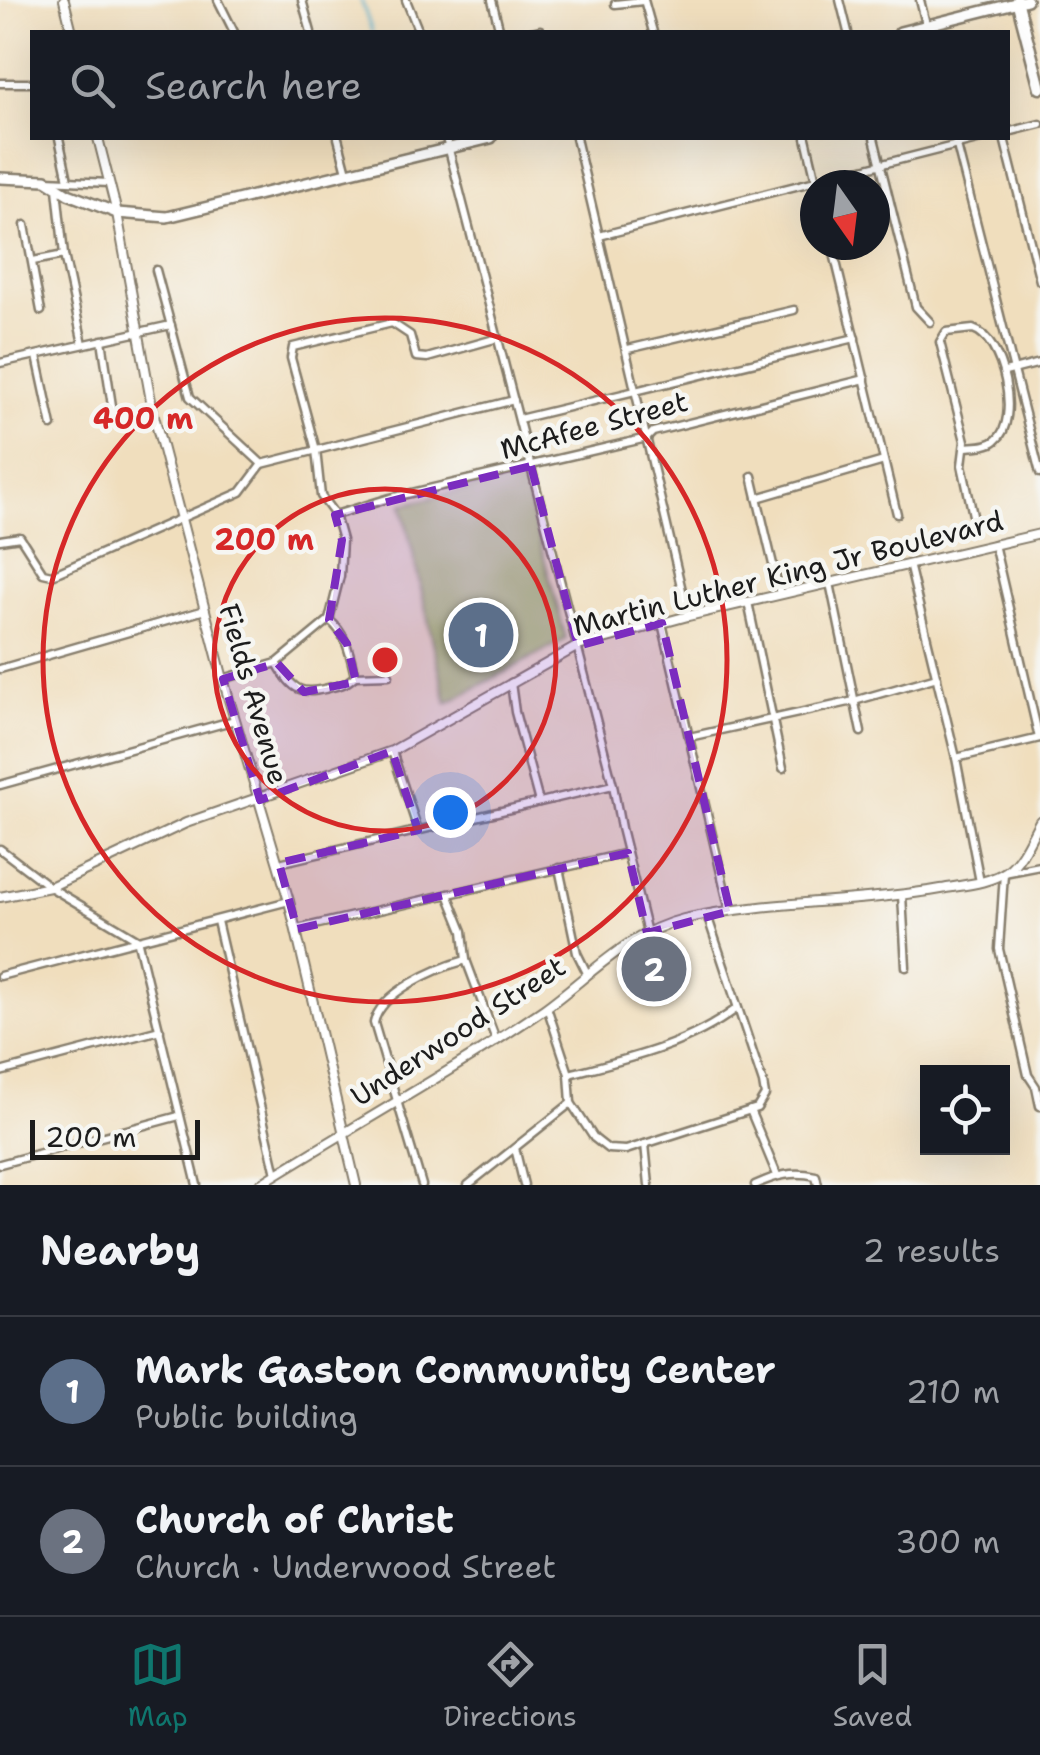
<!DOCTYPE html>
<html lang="en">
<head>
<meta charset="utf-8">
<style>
	body { margin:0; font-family:"Shantell Sans",sans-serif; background:#20242c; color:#f1f3f6 }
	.controls { position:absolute; right:30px; bottom:30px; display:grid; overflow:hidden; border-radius:0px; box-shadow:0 10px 40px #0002 }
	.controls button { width:90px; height:90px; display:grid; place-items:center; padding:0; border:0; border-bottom:2px solid #363941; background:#171b24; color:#f1f3f6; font:50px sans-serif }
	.compass { position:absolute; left:800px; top:170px; width:90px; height:90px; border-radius:50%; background:#171b24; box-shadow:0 10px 40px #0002; rotate:166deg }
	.scale { position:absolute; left:30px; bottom:25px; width:170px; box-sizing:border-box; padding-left:10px; border:5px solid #1c1c1c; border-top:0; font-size:28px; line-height:35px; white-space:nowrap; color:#1c1c1c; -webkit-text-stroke:8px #f6f6f2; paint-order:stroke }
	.you { position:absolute; left:450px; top:812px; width:35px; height:35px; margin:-25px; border:8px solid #fff; border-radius:50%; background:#1a73e8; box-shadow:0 0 0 15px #1a73e833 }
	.badge { display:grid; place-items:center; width:65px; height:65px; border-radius:50%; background:#0f766e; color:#fff; font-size:32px; font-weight:700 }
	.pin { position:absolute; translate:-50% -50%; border:5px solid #fff; box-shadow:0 2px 10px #0006 }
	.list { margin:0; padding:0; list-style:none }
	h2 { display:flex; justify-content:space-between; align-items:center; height:130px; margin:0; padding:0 40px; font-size:42px }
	h2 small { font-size:32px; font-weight:400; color:#9ea1a6 }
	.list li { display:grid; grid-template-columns:65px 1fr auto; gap:30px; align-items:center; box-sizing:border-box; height:150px; padding:0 40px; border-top:2px solid #363941 }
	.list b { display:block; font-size:38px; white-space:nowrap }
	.list p { margin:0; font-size:32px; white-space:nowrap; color:#9ea1a6 }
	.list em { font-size:32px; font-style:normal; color:#9ea1a6 }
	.icon { flex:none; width:55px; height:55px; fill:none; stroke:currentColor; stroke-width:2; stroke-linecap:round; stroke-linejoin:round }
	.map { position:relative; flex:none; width:1040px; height:1185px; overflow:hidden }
	.search { position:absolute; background:#171b24; box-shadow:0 10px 40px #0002; left:30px; right:30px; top:30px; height:110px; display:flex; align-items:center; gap:25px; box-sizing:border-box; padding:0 35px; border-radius:0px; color:#9ea1a6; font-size:38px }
	.sheet { height:430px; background:#171b24 }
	nav { display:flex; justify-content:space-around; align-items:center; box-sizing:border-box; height:140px; border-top:2px solid #363941; background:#171b24; font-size:28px; color:#9ea1a6 }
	nav a { display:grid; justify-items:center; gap:5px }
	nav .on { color:#0f766e }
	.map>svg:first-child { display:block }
	.green { fill:#a5be64; stroke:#606d40; stroke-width:2.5 }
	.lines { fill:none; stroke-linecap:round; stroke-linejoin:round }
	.stream { stroke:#4cadcb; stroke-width:2.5 }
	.minor-casing { stroke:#867d6c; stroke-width:11 }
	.tertiary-casing { stroke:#867d6c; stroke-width:12 }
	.secondary-casing { stroke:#867d6c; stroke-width:14 }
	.primary-casing { stroke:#867d6c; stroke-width:15 }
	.minor { stroke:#fff; stroke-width:6 }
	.tertiary { stroke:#fff; stroke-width:8 }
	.secondary { stroke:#fff; stroke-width:9 }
	.primary { stroke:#fff; stroke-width:10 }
	.marked { fill:#7b2cbf; fill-opacity:0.2; stroke:#7b2cbf; stroke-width:8; stroke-dasharray:20 12; stroke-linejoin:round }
	.ring { fill:none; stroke:#d62828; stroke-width:5 }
	.labels { text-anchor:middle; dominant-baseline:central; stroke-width:9; stroke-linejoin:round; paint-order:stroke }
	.street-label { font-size:28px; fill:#1c1c1c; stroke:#f6f6f2 }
	.centre { fill:#d62828; stroke:#f6f6f2; stroke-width:5 }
	.ring-label { font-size:30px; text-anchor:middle; font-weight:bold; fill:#d62828; stroke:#f6f6f2; stroke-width:9; stroke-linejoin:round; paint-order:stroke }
</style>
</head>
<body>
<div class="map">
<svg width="1040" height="1185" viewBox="0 0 1040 1185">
	<rect width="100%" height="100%" fill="#f6f6f2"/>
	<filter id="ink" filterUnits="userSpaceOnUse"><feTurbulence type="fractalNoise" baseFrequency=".01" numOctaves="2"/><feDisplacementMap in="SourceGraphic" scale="20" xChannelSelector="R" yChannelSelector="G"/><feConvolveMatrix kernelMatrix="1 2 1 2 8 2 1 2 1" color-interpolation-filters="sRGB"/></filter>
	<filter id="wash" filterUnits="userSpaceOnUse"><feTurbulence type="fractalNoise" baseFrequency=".0048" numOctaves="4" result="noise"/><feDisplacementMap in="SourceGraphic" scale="40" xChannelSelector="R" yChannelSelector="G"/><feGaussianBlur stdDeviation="2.25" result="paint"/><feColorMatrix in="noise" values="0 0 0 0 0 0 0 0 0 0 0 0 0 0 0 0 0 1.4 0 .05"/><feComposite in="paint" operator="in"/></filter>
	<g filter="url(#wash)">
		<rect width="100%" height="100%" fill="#f0debd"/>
		<polygon class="green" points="522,476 566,639 447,703 402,505"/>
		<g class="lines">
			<polyline class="stream" points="361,0 372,32"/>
		</g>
	</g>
	<g filter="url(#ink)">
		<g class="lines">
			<defs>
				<g id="minor">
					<polyline points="218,0 234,32"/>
					<polyline points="302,0 311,32"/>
					<polyline points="406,0 419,32"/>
					<polyline points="492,0 500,32"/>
					<polyline points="644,0 653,32"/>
					<polyline points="840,0 848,32"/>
					<polyline points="920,0 928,32"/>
					<polyline points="615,4 643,1"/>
					<polyline points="531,32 540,30"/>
					<polyline points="0,83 32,83"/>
					<polyline points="1008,132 1040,124"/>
					<polyline points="59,138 68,180"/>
					<polyline points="338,138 347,172"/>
					<polyline points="446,138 613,785 621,828 647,933"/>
					<polyline points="576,138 688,616"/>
					<polyline points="806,138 817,185"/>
					<polyline points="874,138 916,307 930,322"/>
					<polyline points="955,138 1040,473"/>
					<polyline points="1004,138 1040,281"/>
					<polyline points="47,180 109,183"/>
					<polyline points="57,189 64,255 83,344"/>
					<polyline points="25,225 41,311"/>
					<polyline points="599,236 985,138"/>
					<polyline points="832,245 897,514"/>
					<polyline points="33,261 64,255"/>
					<polyline points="102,340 114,419"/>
					<polyline points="628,349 794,310"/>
					<polyline points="37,356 52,426"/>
					<polyline points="0,363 171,325"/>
					<polyline points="1005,372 1040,363"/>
					<polyline points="519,419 855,338"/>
					<path d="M966,447C975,446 988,447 996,440C1021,420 1003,338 973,329L946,332L940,342L965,441L962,465L974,520"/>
					<polyline points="262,464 514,400"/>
					<polyline points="752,476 780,594"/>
					<polyline points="757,498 884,461"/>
					<polyline points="335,515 390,498 647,438 653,432 865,379"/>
					<polyline points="0,540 20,537 43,573 52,575 241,492 262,464 190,397 156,270"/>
					<polyline points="994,544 1039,738"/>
					<polyline points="909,564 956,758 980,882"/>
					<polyline points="830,583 861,732"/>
					<polyline points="748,602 783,768"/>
					<polyline points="329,620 340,576 342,540 335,515 321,496 316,450 291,358 293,347 392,323 410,335 416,357 427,358 498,338"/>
					<path d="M329,620C347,634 350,655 355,676"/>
					<polyline points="662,623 730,911"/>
					<path d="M277,663C293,691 301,696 332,687C343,685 347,683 355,676"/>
					<polyline points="0,669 205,610"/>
					<polyline points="355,676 389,675"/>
					<polyline points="223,679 277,663 329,620"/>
					<polyline points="511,683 515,712 539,802"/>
					<polyline points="689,737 854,701 937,677"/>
					<polyline points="392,751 418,830"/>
					<polyline points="956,758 1040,738"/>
					<polyline points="0,785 235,720"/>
					<polyline points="0,849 50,887 137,939 197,1185"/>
					<polyline points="279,863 613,785"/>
					<polyline points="1040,866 1004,873 999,949 1028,1075 1036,1087 1040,1106"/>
					<polyline points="559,868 577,953 587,973"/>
					<polyline points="448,894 463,931 466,960"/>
					<polyline points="902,895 906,967"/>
					<polyline points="217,921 276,1174"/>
					<polyline points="297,929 627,853"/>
					<polyline points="0,976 289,901"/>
					<polyline points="547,1007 569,1074 571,1103 594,1138 608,1149 626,1150 757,1108 765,1095 763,1083 707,915"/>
					<polyline points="0,1072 160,1030"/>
					<path d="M569,1074C628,1059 687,1046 736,1009"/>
					<polyline points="750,1110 777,1175"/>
					<polyline points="645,1144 649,1185"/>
					<polyline points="515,1148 524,1185"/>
					<polyline points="0,1164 179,1116"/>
					<path d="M422,1185L374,1023C380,992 437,968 466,960L496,1040"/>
					<polyline points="468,1185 571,1103"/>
					<path d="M755,1185C776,1175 793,1171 816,1176L818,1185"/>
				</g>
				<g id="tertiary">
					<polyline points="64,0 72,32"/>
					<polyline points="98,138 117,213 153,412 223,679 289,901 356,1185"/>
					<polyline points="0,897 50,887 186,823 392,751 578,646 688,616 1040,534"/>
					<path d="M259,1185C353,1126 452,1072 544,1009C590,976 627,933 684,919C768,900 856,904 941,889C962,885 988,884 1007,871C1022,860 1031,837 1040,821"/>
				</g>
				<g id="secondary">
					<polyline points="900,32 1027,0"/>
					<polyline points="0,178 46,180 68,194 117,213 167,217 491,138"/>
				</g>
				<polyline id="primary" points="1017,0 1040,88"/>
			</defs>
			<use href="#minor" class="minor-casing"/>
			<use href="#tertiary" class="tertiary-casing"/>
			<use href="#secondary" class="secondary-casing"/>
			<use href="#primary" class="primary-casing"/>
			<use href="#minor" class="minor"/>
			<use href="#tertiary" class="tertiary"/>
			<use href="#secondary" class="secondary"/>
			<use href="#primary" class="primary"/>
		</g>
	</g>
	<path class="marked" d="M531,466L578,646L662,623L730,911L647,933L628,853L297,929L279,863L418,830L392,751L260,800L223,679L277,663L304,692L356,682L347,644L329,620L342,540L335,515Z"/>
	<g class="ring">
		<circle cx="385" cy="660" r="171"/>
		<circle cx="385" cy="660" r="342"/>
	</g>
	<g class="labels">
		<g class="street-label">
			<text transform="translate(594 425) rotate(-15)">McAfee Street</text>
			<text transform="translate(788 573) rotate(-14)">Martin Luther King Jr Boulevard</text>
			<text transform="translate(254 694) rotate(74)">Fields Avenue</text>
			<text transform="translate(458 1031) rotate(-33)">Underwood Street</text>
		</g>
	</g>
	<circle cx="385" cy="660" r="15" class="centre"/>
	<g class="ring-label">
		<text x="143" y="429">400 m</text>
		<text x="264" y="550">200 m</text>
	</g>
</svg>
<div class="controls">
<button><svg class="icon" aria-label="locate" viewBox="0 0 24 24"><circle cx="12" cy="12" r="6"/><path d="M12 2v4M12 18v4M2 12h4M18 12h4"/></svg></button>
</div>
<svg class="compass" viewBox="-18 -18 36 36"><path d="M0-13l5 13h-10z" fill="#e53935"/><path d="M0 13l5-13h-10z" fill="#9ea1a6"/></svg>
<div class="scale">200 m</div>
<div class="you"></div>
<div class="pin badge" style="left:481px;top:635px;background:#5c6f8a">1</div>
<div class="pin badge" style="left:654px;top:969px;background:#6b7280">2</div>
<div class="search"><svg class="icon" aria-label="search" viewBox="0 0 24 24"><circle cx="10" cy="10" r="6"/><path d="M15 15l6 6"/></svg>Search here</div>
</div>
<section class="sheet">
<h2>Nearby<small>2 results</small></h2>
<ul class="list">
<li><span class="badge" style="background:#5c6f8a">1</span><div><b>Mark Gaston Community Center</b><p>Public building</p></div><em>210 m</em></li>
<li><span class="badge" style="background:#6b7280">2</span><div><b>Church of Christ</b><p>Church · Underwood Street</p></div><em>300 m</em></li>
</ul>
</section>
<nav>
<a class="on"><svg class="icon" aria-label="map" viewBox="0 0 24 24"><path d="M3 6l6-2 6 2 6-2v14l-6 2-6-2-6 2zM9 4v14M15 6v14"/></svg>Map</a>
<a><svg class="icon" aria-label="directions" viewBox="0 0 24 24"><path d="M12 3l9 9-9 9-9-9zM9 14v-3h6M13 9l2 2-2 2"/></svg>Directions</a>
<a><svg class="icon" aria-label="saved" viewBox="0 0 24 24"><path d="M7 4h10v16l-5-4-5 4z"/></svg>Saved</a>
</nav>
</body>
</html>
